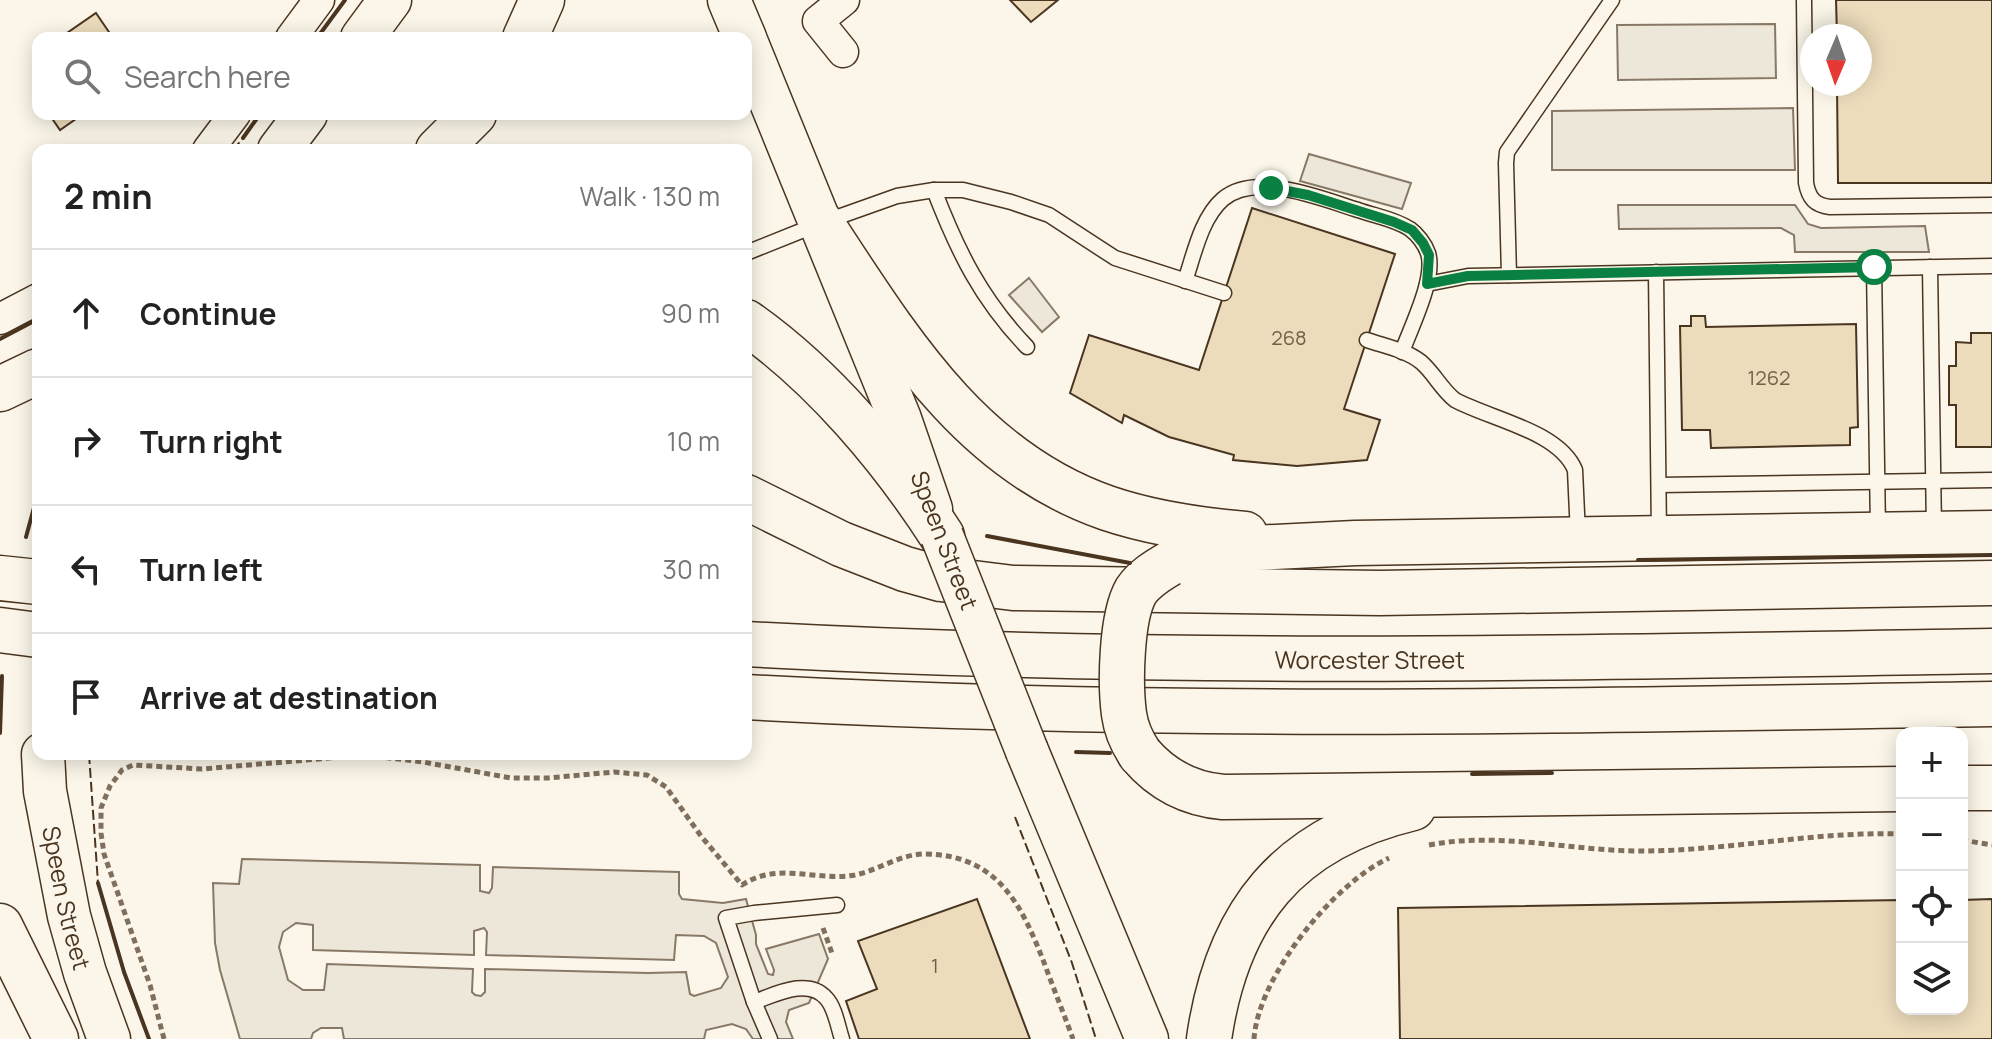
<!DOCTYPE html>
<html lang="en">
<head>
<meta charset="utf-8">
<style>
	body { margin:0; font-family:Manrope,sans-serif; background:#f6f6f6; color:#222 }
	.controls { position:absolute; right:24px; bottom:24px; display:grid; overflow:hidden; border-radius:16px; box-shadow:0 4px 20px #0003 }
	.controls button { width:72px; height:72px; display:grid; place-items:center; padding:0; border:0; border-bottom:2px solid #e0e0e0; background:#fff; color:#222; font:40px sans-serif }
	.compass { position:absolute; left:1800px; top:24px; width:72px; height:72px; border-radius:50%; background:#fff; box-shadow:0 4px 20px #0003; rotate:182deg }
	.stop { position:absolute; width:24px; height:24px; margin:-18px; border:6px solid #0b8043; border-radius:50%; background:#fff }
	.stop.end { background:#0b8043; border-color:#fff; box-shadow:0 2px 8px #0008 }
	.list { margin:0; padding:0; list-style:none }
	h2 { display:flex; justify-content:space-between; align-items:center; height:104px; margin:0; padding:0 32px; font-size:34px }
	h2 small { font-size:26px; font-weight:400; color:#767676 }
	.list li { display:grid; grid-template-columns:52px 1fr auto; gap:24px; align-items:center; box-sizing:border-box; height:128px; padding:0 32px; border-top:2px solid #e0e0e0 }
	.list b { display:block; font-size:30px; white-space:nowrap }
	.list em { font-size:26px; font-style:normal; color:#767676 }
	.icon { flex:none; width:44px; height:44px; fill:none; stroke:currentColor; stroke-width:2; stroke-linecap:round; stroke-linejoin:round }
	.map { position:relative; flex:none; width:1992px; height:1039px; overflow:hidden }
	.search { position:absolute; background:#fff; box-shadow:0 4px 20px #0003; left:32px; top:32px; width:720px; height:88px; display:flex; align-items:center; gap:20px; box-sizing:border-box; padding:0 28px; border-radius:16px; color:#767676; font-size:30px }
	.panel { position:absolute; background:#fff; box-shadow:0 4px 20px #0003; left:32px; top:144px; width:720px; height:616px; border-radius:16px }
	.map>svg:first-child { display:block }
	.parking { fill:#ede7d9; stroke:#887966; stroke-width:2; fill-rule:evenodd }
	.building { fill:#ecdcbc; stroke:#4a3520; stroke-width:2 }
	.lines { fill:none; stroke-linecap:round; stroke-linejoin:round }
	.service-casing { stroke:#4a3520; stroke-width:17 }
	.minor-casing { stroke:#4a3520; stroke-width:33 }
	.secondary-casing { stroke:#4a3520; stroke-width:45 }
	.trunk-casing { stroke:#4a3520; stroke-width:47 }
	.path { stroke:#7f6f5c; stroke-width:5; stroke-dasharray:6 4; stroke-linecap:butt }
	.service { stroke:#fbf6e9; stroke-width:14 }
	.minor { stroke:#fbf6e9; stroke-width:30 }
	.secondary { stroke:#fbf6e9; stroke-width:42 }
	.trunk { stroke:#fbf6e9; stroke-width:44 }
	.secondary-bridge-casing { stroke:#4a3520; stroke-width:45; stroke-linecap:butt }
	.trunk-bridge-casing { stroke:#4a3520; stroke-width:47; stroke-linecap:butt }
	.secondary-bridge { stroke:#fbf6e9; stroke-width:42 }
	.trunk-bridge { stroke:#fbf6e9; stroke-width:44 }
	.fence { stroke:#4a3520; stroke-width:2; stroke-dasharray:10 4; stroke-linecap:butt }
	.wall { stroke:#4a3520; stroke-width:4 }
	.route { stroke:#0b8043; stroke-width:10 }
	.labels { text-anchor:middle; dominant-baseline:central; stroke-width:6; stroke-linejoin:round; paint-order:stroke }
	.number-label { font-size:20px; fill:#725f47 }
	.street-label { font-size:24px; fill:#4a3520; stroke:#fbf6e9 }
</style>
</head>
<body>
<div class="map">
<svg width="1992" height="1039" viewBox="0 0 1992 1039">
	<rect width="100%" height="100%" fill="#fbf6e9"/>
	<g class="parking">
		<polygon points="1775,24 1776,78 1618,80 1617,25"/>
		<polygon points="1793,108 1795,170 1552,170 1552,111"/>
		<polygon points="1309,154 1411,183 1402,209 1300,181"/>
		<polygon points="1618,205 1795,205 1808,224 1821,228 1925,226 1929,252 1795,252 1794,235 1781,228 1619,229"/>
		<polygon points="1029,278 1059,317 1042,332 1009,295"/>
		<path d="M242,859L480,865V891L489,893L492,888L493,867L679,872V894L682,899L723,903L746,899L756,935V944L768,974L773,975L774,970L766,949L819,934L828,959L809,1003L789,1010L786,1022L793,1039H753L746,1029L732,1024L706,1030L704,1039H344L342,1028H321L313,1033L311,1039H240L220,970L215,943L213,883L239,884ZM296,923L313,925V950L474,955V931L484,928L487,932L486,955L674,960L676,935L704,936L716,943L728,977L721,988L694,996L690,994L686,972L648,973L485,969V992L481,996L475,995L472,992L473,969L327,964L324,990H303L288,980L279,947L283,932Z"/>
	</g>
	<g class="building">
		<polygon points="1010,0 1058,0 1031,22"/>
		<polygon points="1836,0 1992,0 1992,183 1838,183 1837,84 1860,84 1860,36 1837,36"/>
		<polygon points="96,13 113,38 71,38 67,33"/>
		<polygon points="49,114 83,114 60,130"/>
		<polygon points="1252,208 1395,254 1344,409 1380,420 1367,460 1297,466 1233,460 1234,455 1169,437 1124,415 1122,423 1070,393 1089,335 1199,370"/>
		<polygon points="1691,316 1705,316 1706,327 1856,324 1858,427 1850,428 1850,445 1711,448 1710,430 1682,430 1680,326 1691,326"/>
		<polygon points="1971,333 1992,333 1992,447 1956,447 1956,405 1949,405 1949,366 1956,366 1956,342 1971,343"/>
		<polygon points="977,899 1030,1039 859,1039 846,1001 877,989 858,941"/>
		<polygon points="1992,899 1992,1039 1400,1039 1398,908 1902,900 1902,1009 1962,1009 1962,900"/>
	</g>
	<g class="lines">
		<defs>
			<g id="service">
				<path d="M1804,0L1806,183C1809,199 1815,205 1830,207L1992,205"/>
				<path d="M934,190C958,252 981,299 1027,347"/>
				<polyline points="746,253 821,223 897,196 934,190 963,190 1011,202 1049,215 1115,258 1224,293"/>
				<polyline points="1874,267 1878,531"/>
				<polyline points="1930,267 1934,530"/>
				<polyline points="1656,272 1659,536"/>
				<polyline points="1509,275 1506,163 1507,152 1612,0"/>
				<path d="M1185,281C1194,255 1201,218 1223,199C1256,171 1322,199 1358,210C1375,216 1395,219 1410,229C1417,234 1425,244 1428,253C1436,278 1411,327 1402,352"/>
				<polyline points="1427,284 1468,276 1992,266"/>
				<path d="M1367,340C1384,346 1406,350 1421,362C1434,373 1441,389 1455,400C1490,419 1559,431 1575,470L1578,535"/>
				<polyline points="1659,485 1992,480"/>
				<path d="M754,1002C774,995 808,977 826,998C835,1007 838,1027 842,1039"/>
				<polyline points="770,1039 754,1002 726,918 754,913 837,905"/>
			</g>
			<g id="minor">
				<polyline points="291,38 319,0"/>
				<polyline points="843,52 818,21 844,0"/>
				<polyline points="208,150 235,114"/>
				<polyline points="0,319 38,299"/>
			</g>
			<g id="secondary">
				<polyline points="729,0 745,38"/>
				<polyline points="362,38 390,0"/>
				<polyline points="746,41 900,419 931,509"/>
				<polyline points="279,150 306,114"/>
				<polyline points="1027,751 1147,1039"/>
				<path id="s1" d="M43,754L45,791L69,916L85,973L109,1039"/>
			</g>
			<g id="trunk">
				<polyline points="525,38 542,0"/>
				<polyline points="438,150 474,114"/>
				<path d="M821,223C897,338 969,460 1107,508C1151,523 1199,530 1245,534"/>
				<path d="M746,322C823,376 891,457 942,536"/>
				<polyline points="0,389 38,371"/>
				<polyline points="746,497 841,544 905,569 941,579 1013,588 1380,593 1992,583"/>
				<polyline points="1169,564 1186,558 1235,549 1355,543 1992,533"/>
				<polyline points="0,578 38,582"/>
				<polyline points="0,630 38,635"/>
				<path id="s2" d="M746,644C1161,667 1577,658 1992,651"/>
				<path d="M746,697C1161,720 1577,711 1992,704"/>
				<path d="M1140,754C1162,780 1189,794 1223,797L1902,789"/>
				<polyline points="1962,788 1992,788"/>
				<polyline points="0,926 56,1039"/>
				<path d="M1209,1039C1227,914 1287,838 1413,808"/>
			</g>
		</defs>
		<use href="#service" class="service-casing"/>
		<use href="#minor" class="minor-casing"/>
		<use href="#secondary" class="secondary-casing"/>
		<use href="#trunk" class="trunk-casing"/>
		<g class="path">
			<polyline points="1962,840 1992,845"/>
			<path d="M1429,845C1500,831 1575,852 1647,851C1733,850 1817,831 1902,834"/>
			<polyline points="823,928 833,956"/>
			<path d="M164,1039L150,985L104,854L101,833V808L110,786L122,770L133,765L202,769L365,755L423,762L511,778H548L614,772L647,775L666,787L701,836L742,885C778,861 817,882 855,875C879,870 900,854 925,854C999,855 1022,906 1045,965C1054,990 1064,1014 1073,1039"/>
			<path d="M1254,1039C1258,977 1333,884 1389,858"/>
		</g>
		<use href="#service" class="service"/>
		<use href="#minor" class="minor"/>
		<use href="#secondary" class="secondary"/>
		<use href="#trunk" class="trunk"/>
		<defs>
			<polyline id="secondary-bridge" points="942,536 1027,751"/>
			<path id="trunk-bridge" d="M1140,754C1132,742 1126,729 1124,714C1120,684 1121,617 1136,591C1144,579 1157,571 1169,564"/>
		</defs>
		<use href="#secondary-bridge" class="secondary-bridge-casing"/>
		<use href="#trunk-bridge" class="trunk-bridge-casing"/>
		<use href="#secondary-bridge" class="secondary-bridge"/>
		<use href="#trunk-bridge" class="trunk-bridge"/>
		<g class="fence">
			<polyline points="233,150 243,138"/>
			<polyline points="89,754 98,883 124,972 149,1039"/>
			<polyline points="1015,817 1072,963 1096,1039"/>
		</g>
		<g class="wall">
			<polyline points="317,38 345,0"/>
			<polyline points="243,138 260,114"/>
			<polyline points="0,339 38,319"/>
			<polyline points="987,536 1130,563"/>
			<polyline points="26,537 38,493"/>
			<polyline points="1638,560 1992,555"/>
			<polyline points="0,733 2,676"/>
			<polyline points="1076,752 1110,753"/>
			<polyline points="1472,774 1552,773"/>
			<polyline points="98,883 124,972 149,1039"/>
		</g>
	</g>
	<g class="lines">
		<polyline class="route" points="1271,188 1308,195 1394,222 1412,230 1423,243 1429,255 1427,284 1468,276 1874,267"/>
	</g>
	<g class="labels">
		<g class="number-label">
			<text x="1289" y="337">268</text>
			<text x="1769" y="377">1262</text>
			<text x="935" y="965">1</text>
		</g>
		<g class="street-label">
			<text transform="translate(945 540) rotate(69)">Speen Street</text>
			<text stroke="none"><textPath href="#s2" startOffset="624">Worcester Street</textPath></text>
			<text stroke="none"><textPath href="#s1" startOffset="146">Speen Street</textPath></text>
		</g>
	</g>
</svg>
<div class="controls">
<button>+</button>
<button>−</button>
<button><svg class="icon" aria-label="locate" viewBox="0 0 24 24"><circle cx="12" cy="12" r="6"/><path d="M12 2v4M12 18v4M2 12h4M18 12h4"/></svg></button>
<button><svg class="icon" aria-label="layers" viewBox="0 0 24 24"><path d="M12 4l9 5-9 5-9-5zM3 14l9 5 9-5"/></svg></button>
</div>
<svg class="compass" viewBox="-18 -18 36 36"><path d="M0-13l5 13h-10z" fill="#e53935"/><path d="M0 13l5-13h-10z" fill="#767676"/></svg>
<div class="stop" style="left:1874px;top:267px"></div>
<div class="stop end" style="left:1271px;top:188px"></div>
<div class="search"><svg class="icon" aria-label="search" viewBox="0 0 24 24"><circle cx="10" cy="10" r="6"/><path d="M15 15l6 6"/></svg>Search here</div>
<section class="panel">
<h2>2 min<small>Walk · 130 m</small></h2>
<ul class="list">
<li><svg class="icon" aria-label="ahead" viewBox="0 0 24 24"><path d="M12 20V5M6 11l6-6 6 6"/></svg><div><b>Continue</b></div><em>90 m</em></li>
<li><svg class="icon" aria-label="right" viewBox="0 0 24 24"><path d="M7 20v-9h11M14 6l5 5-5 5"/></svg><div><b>Turn right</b></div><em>10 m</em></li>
<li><svg class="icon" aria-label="left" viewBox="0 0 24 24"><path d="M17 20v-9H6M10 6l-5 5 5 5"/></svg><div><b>Turn left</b></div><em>30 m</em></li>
<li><svg class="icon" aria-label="arrive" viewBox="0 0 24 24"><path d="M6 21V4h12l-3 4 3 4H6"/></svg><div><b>Arrive at destination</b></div></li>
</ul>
</section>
</div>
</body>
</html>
